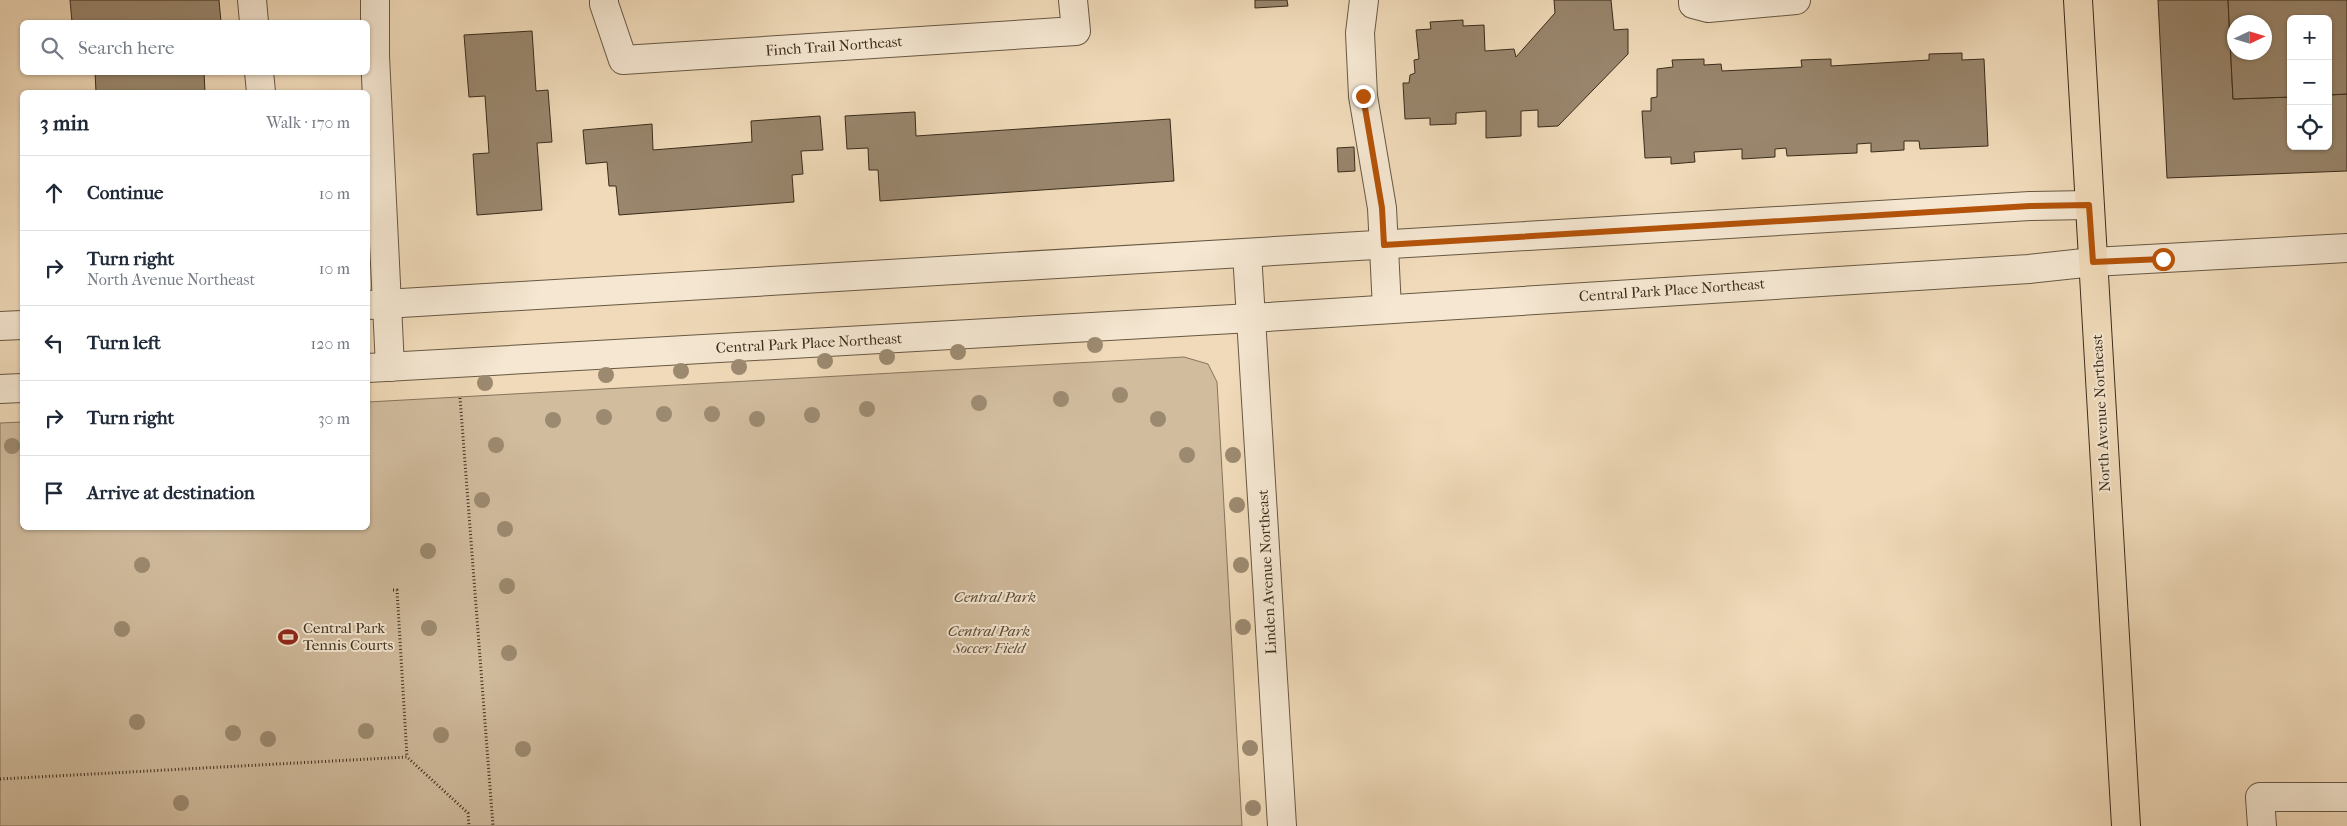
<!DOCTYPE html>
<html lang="en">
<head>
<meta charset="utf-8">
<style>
	body { margin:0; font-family:"IM FELL French Canon",serif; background:#f2f2f3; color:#1f2937 }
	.controls { position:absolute; right:15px; top:15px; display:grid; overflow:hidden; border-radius:8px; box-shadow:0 1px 4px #0004 }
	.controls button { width:45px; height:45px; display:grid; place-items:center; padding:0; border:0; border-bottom:1px solid #e0e1e3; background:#fff; color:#1f2937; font:25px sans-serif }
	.compass { position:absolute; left:2227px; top:15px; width:45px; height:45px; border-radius:50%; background:#fff; box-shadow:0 1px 4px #0004; rotate:86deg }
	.stop { position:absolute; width:15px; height:15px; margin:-11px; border:4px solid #b45309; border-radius:50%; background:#fff }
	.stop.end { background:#b45309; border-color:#fff; box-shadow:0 1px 5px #0008 }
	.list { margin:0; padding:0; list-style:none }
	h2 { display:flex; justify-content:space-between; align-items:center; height:65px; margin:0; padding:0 20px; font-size:21px }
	h2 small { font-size:16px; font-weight:400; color:#747a83 }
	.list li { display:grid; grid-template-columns:32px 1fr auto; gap:15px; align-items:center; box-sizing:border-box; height:75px; padding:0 20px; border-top:1px solid #e0e1e3 }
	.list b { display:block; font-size:19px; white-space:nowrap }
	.list p { margin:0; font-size:16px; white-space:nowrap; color:#747a83 }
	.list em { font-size:16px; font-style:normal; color:#747a83 }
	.icon { flex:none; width:28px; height:28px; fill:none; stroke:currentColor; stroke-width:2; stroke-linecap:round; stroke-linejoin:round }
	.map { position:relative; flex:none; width:2347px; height:826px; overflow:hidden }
	.search { position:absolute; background:#fff; box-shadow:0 1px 4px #0004; left:20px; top:20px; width:350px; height:55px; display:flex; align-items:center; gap:12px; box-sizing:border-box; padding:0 18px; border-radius:8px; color:#747a83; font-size:19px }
	.panel { position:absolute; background:#fff; box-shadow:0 1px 4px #0004; left:20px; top:90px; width:350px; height:440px; border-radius:8px }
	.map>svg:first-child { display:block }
	.green { fill:#d1bc9e; stroke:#86745c }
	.building { fill:#99866d; stroke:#3a2c1a; fill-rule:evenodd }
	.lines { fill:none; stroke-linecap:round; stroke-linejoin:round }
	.minor-casing { stroke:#685842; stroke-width:30 }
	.major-casing { stroke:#3a2c1a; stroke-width:30 }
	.path { stroke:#3a2c1a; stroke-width:3; stroke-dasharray:1 2.5; stroke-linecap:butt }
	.minor { stroke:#f5e7d2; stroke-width:28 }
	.major { stroke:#f0dab9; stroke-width:28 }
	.tree { fill:#9c8a70 }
	.route { stroke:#b45309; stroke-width:6 }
	.labels { text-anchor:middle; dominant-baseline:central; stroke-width:4; stroke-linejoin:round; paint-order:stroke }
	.street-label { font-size:15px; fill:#3a2c1a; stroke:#f5e7d2 }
	.park-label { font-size:15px; font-style:italic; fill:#584934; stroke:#f5e7d2 }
	.poi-label { font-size:15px; fill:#3a2c1a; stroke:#f5e7d2; text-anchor:start }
</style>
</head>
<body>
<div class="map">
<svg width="2347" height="826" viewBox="0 0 2347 826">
	<rect width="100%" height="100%" fill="#f0dab9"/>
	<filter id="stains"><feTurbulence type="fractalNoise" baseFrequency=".004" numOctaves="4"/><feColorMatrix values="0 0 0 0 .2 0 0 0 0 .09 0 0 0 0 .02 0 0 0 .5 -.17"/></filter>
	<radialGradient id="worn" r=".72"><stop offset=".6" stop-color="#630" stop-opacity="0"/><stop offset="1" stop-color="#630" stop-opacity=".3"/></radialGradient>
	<polygon class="green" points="1184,357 1208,364 1217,382 1242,826 0,826 0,423 22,422 22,528 368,528 368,402"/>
	<g class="building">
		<polygon points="70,0 219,0 221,22 72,22"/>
		<polygon points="1255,0 1287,0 1288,6 1255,8"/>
		<polygon points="1554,0 1611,0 1614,30 1628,29 1628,54 1558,126 1538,127 1538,110 1521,111 1521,136 1486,138 1486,111 1456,113 1456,124 1430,125 1430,118 1405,119 1403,83 1409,83 1410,75 1415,73 1414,60 1419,59 1416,30 1431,29 1430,22 1463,20 1463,26 1484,25 1485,51 1514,49 1516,57 1555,13"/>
		<polygon points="2158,0 2228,0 2233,99 2291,97 2291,146 2328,146 2328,95 2347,94 2347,171 2167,178"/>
		<path d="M2228,0H2347V94L2328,95V19H2291V97L2233,99ZM2234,22H2264V52H2234Z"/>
		<polygon points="532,31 536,91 548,90 552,142 537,143 542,210 477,215 473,154 489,153 485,96 469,97 464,35"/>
		<polygon points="1962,53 1962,60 1984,59 1988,146 1920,149 1919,141 1904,141 1904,150 1871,152 1871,143 1857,144 1857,153 1787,156 1786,148 1775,149 1775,157 1742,159 1742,149 1694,152 1695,162 1671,164 1671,157 1645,158 1642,111 1651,111 1651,98 1657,97 1657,69 1673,67 1672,60 1704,59 1704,65 1721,64 1722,71 1802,67 1801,60 1831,59 1831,66 1929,60 1929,54"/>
		<polygon points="95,72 204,72 205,92 96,92"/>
		<polygon points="915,112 916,136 1170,119 1174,181 880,201 878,170 869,170 868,148 847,149 845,116"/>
		<polygon points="820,116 823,150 801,151 803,174 792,175 794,202 619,215 616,186 609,186 607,162 586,164 583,130 652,124 653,150 752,142 751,121"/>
		<polygon points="1354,147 1355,171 1338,172 1337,148"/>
	</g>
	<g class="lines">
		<defs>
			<g id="minor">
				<polyline points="252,0 254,22"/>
				<polyline points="375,0 375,56 390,367"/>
				<polyline points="604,0 604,4 623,60 1076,31 1073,0"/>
				<polyline points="1364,0 1360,33 1363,96 1382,208 1387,309"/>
				<polyline points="1693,0 1693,4 1708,8 1796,0"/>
				<polyline points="259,72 261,92"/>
				<polyline points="1247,253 1282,826"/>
				<polyline points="368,305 2030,206 2089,205"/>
				<polyline points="0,326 22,325"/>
				<polyline points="368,368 1251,318 2029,269 2093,262 2347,248"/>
				<polyline points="0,389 22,388"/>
				<polyline points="2262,826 2260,797 2347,797"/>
			</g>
			<polyline id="major" points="2078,0 2126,826"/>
		</defs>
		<use href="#minor" class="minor-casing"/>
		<use href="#major" class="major-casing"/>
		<g class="path">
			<polyline points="460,398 493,826"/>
			<polyline points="393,590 397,590 407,757"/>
			<polyline points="0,779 407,757 468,813 469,826"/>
		</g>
		<use href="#minor" class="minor"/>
		<use href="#major" class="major"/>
	</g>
	<g class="tree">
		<circle cx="1095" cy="345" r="8"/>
		<circle cx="958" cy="352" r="8"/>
		<circle cx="887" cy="357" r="8"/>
		<circle cx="825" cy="361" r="8"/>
		<circle cx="739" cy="367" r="8"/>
		<circle cx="681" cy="371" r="8"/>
		<circle cx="606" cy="375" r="8"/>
		<circle cx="485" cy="383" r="8"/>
		<circle cx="1120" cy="395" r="8"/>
		<circle cx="1061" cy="399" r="8"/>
		<circle cx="979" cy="403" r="8"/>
		<circle cx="867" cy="409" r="8"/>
		<circle cx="664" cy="414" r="8"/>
		<circle cx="712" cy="414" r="8"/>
		<circle cx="812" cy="415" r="8"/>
		<circle cx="604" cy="417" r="8"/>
		<circle cx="757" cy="419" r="8"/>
		<circle cx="1158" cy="419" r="8"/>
		<circle cx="553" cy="420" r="8"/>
		<circle cx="496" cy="445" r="8"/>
		<circle cx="12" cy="446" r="8"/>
		<circle cx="1187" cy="455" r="8"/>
		<circle cx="1233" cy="455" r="8"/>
		<circle cx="482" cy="500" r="8"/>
		<circle cx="1237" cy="505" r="8"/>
		<circle cx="505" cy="529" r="8"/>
		<circle cx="428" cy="551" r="8"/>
		<circle cx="142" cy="565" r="8"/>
		<circle cx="1241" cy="565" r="8"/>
		<circle cx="507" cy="586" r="8"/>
		<circle cx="1243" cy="627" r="8"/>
		<circle cx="429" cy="628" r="8"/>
		<circle cx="122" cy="629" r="8"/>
		<circle cx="509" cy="653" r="8"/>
		<circle cx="137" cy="722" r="8"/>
		<circle cx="366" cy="731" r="8"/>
		<circle cx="233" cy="733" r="8"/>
		<circle cx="441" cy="735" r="8"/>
		<circle cx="268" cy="739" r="8"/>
		<circle cx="1250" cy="748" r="8"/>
		<circle cx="523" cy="749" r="8"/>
		<circle cx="181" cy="803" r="8"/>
		<circle cx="1253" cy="808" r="8"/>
	</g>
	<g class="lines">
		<polyline class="route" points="1363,96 1382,208 1384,245 2030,206 2089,205 2093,262 2163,259"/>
	</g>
	<defs>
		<symbol id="stadium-bare" viewBox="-9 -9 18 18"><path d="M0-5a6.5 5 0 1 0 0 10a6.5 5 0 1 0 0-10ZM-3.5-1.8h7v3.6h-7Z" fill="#8f2418" stroke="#f5e7d2" stroke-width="2.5" paint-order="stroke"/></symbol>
	</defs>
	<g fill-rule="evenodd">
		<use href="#stadium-bare" x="274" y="623" width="28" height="28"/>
	</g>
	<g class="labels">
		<g class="street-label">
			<text transform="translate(834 46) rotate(-4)">Finch Trail Northeast</text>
			<text transform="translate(1672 290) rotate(-4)">Central Park Place Northeast</text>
			<text transform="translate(809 343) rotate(-3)">Central Park Place Northeast</text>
			<text transform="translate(2101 413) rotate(-93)">North Avenue Northeast</text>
			<text transform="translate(1267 572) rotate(-93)">Linden Avenue Northeast</text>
		</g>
		<g class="park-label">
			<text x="995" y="597">Central Park</text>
			<text x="989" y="631">Central Park<tspan x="989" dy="17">Soccer Field</tspan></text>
		</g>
		<g class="poi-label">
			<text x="303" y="628">Central Park<tspan x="303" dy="17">Tennis Courts</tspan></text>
		</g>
	</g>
	<rect width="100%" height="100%" filter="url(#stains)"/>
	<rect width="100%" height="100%" fill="url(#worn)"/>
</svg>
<div class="controls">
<button>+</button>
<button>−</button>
<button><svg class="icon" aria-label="locate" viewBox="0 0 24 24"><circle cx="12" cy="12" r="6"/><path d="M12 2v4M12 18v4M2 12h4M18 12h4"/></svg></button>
</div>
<svg class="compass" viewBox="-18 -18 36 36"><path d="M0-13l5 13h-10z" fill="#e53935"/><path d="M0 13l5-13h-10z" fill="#747a83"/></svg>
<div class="stop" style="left:2163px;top:259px"></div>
<div class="stop end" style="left:1363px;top:96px"></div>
<div class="search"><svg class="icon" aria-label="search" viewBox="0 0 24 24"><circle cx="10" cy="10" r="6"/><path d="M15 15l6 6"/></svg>Search here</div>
<section class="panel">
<h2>3 min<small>Walk · 170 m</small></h2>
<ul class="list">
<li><svg class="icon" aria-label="ahead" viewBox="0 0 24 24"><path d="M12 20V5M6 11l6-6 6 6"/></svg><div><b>Continue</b></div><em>10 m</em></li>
<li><svg class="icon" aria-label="right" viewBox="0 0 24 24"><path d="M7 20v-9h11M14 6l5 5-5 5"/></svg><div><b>Turn right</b><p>North Avenue Northeast</p></div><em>10 m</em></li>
<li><svg class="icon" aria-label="left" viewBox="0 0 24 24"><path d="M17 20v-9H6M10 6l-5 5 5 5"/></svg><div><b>Turn left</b></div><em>120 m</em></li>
<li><svg class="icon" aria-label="right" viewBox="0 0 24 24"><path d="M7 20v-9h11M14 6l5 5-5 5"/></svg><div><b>Turn right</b></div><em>30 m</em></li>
<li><svg class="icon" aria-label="arrive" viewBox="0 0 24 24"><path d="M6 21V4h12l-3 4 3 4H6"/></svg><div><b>Arrive at destination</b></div></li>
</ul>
</section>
</div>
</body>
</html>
